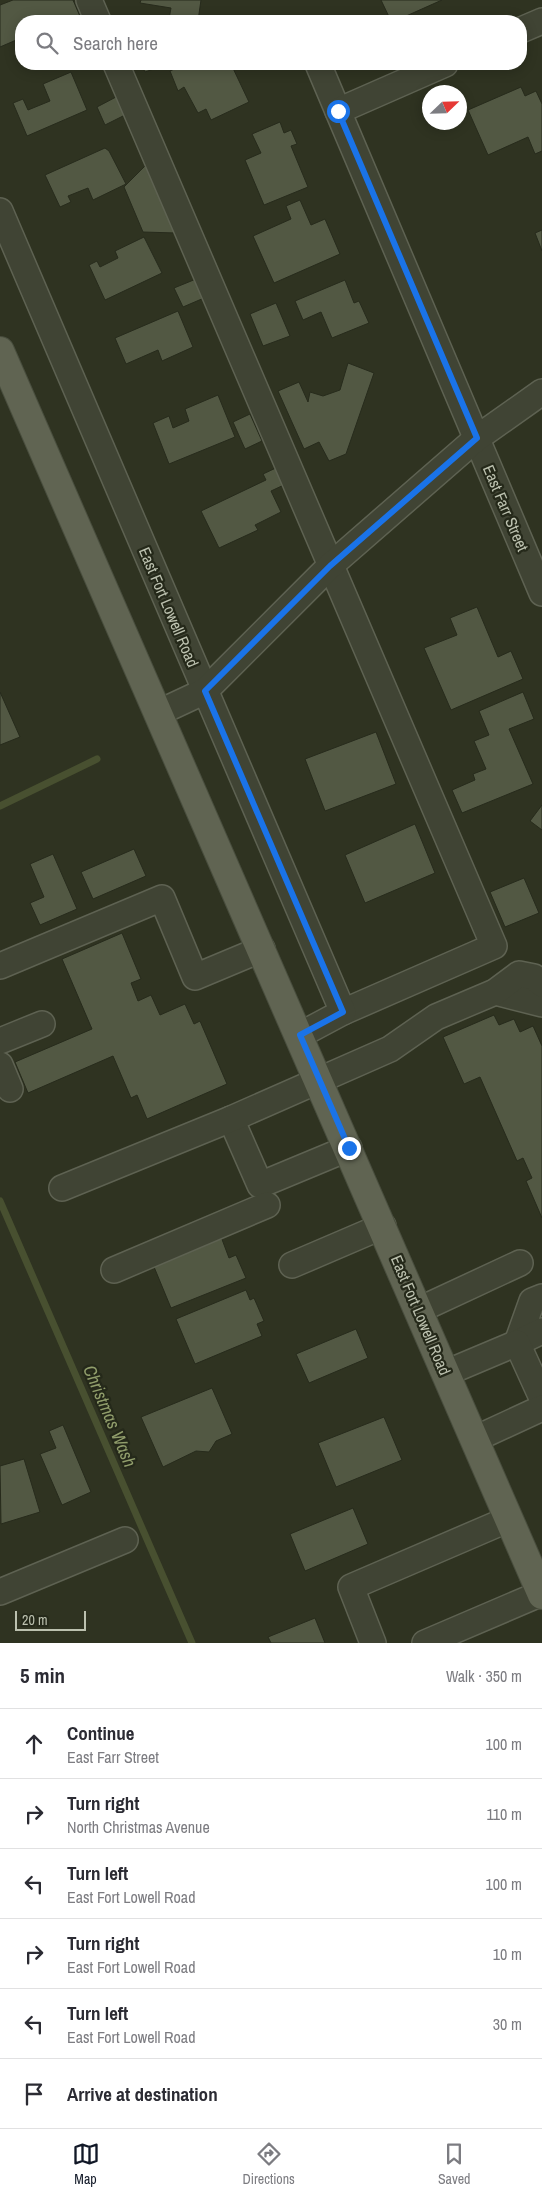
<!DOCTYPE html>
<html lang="en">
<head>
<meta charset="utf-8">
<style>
	body { margin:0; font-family:"Archivo Narrow",sans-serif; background:#f7f7f7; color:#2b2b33 }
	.compass { position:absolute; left:422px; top:85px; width:45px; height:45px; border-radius:50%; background:#fff; box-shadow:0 2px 12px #0003; rotate:67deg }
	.scale { position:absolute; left:15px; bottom:12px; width:71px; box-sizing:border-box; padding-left:5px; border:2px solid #bcc1af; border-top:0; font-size:14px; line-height:18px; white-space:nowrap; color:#bcc1af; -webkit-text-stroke:4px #25291a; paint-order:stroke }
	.stop { position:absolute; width:15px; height:15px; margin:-11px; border:4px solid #1a73e8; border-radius:50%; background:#fff }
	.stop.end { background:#1a73e8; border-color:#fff; box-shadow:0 1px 5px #0008 }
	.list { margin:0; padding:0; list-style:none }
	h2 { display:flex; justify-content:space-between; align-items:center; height:65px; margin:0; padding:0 20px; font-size:21px }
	h2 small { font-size:16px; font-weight:400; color:#7c7c81 }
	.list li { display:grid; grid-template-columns:32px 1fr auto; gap:15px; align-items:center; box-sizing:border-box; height:70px; padding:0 20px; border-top:1px solid #e1e1e2 }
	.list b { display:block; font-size:19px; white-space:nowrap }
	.list p { margin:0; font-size:16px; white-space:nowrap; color:#7c7c81 }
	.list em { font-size:16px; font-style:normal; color:#7c7c81 }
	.icon { flex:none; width:28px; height:28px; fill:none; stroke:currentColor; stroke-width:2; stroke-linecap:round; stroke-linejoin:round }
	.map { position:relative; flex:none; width:542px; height:1643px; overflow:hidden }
	.search { position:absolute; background:#fff; box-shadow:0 2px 12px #0003; left:15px; right:15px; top:15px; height:55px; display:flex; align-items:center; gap:12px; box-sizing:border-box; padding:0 18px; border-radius:20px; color:#7c7c81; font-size:19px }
	.sheet { height:485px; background:#fff }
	nav { display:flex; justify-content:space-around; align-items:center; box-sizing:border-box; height:70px; border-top:1px solid #e1e1e2; background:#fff; font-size:14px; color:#7c7c81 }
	nav a { display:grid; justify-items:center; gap:2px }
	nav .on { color:#111827 }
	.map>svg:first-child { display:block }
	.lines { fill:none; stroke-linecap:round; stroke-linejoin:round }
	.stream { stroke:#485030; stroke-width:7 }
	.building { fill:#525843; stroke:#272b1c }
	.minor-casing { stroke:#5e6252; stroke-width:28 }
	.major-casing { stroke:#494e3e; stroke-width:30 }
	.minor { stroke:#404434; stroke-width:25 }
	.major { stroke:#606452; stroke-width:28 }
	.route { stroke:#1a73e8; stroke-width:6 }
	.labels { text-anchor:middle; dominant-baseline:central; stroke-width:4.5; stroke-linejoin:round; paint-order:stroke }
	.street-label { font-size:16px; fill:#bcc1af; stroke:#25291a }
	.water-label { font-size:18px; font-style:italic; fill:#909d6b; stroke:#25291a }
</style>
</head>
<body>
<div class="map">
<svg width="542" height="1643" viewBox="0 0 542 1643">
	<rect width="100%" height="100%" fill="#2f3321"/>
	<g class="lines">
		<g class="stream">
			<polyline points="0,806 97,759"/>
			<polyline points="0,1201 192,1643"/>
		</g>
	</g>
	<g class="building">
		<polygon points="13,0 73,0 82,21 21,21 21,38 0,47 0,5"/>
		<polygon points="141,0 201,0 198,21 169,19 171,8 140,3"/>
		<polygon points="381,0 442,0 395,21 391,21"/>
		<polygon points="141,64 168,64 145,72"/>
		<polygon points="185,64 231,64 249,102 211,120 206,109 198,113 184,87 178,91 170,71"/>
		<polygon points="71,72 87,110 27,136 13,103 23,99 28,110 50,101 43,84"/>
		<polygon points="521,87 525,96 536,91 542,104 542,151 535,154 528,137 488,155 468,110"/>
		<polygon points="116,97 125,115 105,125 97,107"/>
		<polygon points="280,122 284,133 291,130 297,144 291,146 308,187 264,205 245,160 261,153 252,134"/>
		<polygon points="105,148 109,151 126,184 93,200 88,188 68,196 71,202 60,207 45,175"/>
		<polygon points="147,164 176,233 143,232 124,187"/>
		<polygon points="300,200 311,225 325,219 340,254 274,283 253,236 291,219 286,206"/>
		<polygon points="542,230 542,251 535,233"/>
		<polygon points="144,237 162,273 105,300 89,265 97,261 100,267 118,258 115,251"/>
		<polygon points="196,279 204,298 183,307 174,288"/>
		<polygon points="345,280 354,303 359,301 369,323 332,338 321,312 303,320 295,301"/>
		<polygon points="276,303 290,336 263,346 250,314"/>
		<polygon points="178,311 193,347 162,361 158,350 126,364 115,338"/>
		<polygon points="348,363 374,373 346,454 329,461 319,442 304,449 278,391 299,382 308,402 310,392 323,396 340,390"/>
		<polygon points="218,395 235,437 169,464 153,423 169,416 173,428 189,421 185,409"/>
		<polygon points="250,414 262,441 245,449 233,422"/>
		<polygon points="278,467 286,484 271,491 281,512 255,525 258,530 219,548 201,511 266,480 263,474"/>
		<polygon points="477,607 498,657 511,651 523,679 451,710 424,648 457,635 450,618"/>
		<polygon points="0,692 20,737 0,745"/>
		<polygon points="523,692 534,719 509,729 533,784 462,813 452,790 475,780 473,774 486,769 474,741 489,735 479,711"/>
		<polygon points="376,732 396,784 325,811 305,759"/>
		<polygon points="542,805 542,830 530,821"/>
		<polygon points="415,824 435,873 365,903 345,855"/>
		<polygon points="134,849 146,876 93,899 81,872"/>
		<polygon points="53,854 77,909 40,925 30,903 44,897 30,864"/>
		<polygon points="524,878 539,913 505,927 490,892"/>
		<polygon points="122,933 141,979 131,983 138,1001 151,995 160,1015 185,1004 194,1024 200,1021 227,1084 147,1119 137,1095 131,1098 113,1056 28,1093 15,1062 92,1029 62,959"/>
		<polygon points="494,1015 499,1025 514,1019 520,1032 533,1026 542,1046 542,1218 526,1181 532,1178 523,1158 517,1161 480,1077 464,1084 443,1037"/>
		<polygon points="220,1234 229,1258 236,1255 246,1278 171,1308 152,1262"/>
		<polygon points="246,1290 250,1300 254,1298 264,1321 257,1324 262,1336 195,1364 176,1319"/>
		<polygon points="356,1329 368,1358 309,1383 296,1354"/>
		<polygon points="212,1388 232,1434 216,1441 209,1452 196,1451 163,1467 141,1417"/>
		<polygon points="384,1417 402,1460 336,1487 318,1443"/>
		<polygon points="63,1425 91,1492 62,1505 40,1454 56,1448 49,1431"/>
		<polygon points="24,1459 40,1512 1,1524 0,1466"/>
		<polygon points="353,1508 368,1544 305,1571 290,1534"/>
		<polygon points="315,1618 325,1643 271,1643 268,1637"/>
	</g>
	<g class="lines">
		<defs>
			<g id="minor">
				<polyline points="89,0 98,21"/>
				<polyline points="521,30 542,21"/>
				<polyline points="116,64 494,946 343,1012"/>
				<polyline points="318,64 542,593"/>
				<polyline points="338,111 445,64"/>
				<polyline points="0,211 343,1012 300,1035"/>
				<polyline points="158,713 205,691 330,566 477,438 542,392"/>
				<polyline points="0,966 162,898 195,977 262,949"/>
				<polyline points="495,992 542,1004"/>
				<polyline points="0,1041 42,1024"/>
				<polyline points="0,1065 10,1089"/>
				<polyline points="231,1119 260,1185 349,1148"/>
				<polyline points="62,1188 231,1119 390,1049 436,1017 495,992 519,974 534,977 542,984"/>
				<polyline points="292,1265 383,1226"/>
				<polyline points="114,1270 267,1205"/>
				<polyline points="419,1310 520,1263"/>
				<polyline points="517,1343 532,1301 542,1297"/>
				<polyline points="517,1343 542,1331"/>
				<polyline points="446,1373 517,1343 542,1398"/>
				<polyline points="475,1439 542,1408"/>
				<polyline points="0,1592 125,1540"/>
				<polyline points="373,1643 351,1587 509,1519"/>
				<polyline points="425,1643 542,1593"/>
			</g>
			<polyline id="major" points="0,351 542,1595"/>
		</defs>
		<use href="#minor" class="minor-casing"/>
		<use href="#major" class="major-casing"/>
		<use href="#minor" class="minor"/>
		<use href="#major" class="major"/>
	</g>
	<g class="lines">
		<polyline class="route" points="338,111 477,438 330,566 205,691 343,1012 300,1035 349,1148"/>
	</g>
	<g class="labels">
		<g class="street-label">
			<text transform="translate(506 508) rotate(67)">East Farr Street</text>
			<text transform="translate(169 607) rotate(67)">East Fort Lowell Road</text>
			<text transform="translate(421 1315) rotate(67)">East Fort Lowell Road</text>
		</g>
		<g class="water-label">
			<text transform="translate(110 1416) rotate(67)">Christmas Wash</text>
		</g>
	</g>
</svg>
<svg class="compass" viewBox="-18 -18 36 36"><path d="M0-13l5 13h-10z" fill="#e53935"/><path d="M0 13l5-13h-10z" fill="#7c7c81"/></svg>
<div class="scale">20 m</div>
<div class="stop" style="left:338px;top:111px"></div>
<div class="stop end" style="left:349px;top:1148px"></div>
<div class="search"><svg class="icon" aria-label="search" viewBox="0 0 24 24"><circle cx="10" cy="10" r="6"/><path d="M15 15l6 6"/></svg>Search here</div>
</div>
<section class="sheet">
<h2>5 min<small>Walk · 350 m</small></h2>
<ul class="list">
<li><svg class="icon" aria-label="ahead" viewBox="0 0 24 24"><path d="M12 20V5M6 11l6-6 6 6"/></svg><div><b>Continue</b><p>East Farr Street</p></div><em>100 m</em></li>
<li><svg class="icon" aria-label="right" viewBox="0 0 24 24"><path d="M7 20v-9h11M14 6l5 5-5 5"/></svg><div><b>Turn right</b><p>North Christmas Avenue</p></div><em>110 m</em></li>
<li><svg class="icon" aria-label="left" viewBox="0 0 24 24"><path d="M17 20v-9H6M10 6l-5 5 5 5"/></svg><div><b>Turn left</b><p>East Fort Lowell Road</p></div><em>100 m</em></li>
<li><svg class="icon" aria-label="right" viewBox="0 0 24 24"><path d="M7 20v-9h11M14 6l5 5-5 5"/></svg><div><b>Turn right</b><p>East Fort Lowell Road</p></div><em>10 m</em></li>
<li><svg class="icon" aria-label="left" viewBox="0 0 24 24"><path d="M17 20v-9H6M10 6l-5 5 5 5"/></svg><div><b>Turn left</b><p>East Fort Lowell Road</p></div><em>30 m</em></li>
<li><svg class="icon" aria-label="arrive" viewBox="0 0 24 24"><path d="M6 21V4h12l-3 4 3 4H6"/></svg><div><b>Arrive at destination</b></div></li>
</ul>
</section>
<nav>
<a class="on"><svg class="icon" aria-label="map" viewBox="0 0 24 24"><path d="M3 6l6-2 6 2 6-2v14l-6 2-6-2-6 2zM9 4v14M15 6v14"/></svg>Map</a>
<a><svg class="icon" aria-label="directions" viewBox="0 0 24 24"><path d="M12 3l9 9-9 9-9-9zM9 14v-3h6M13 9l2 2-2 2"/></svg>Directions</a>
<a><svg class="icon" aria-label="saved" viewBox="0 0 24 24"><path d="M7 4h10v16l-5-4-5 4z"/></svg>Saved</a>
</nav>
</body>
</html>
